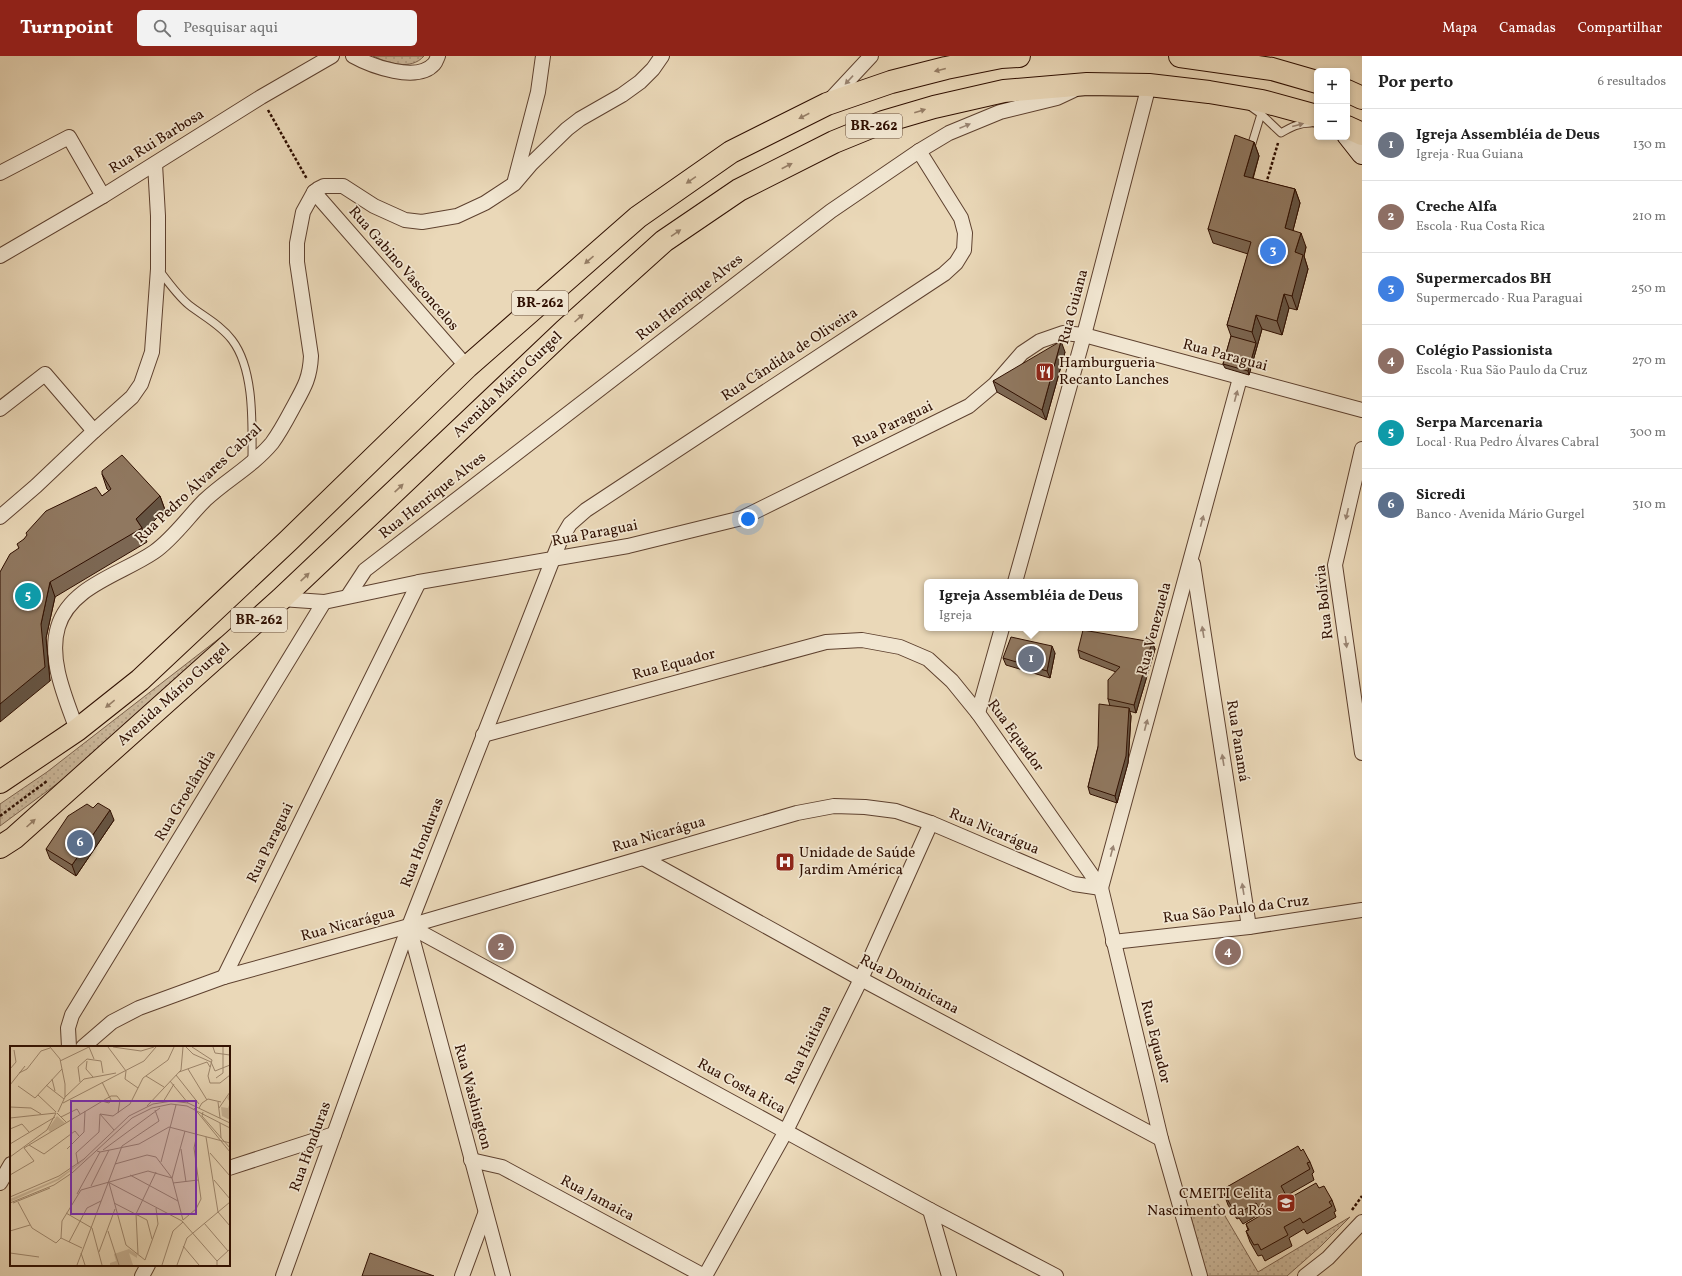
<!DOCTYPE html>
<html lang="pt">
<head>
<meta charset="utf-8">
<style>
	body { margin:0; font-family:Vollkorn,serif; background:#f2f2f2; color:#222 }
	.controls { position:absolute; right:12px; top:12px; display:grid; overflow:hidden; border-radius:6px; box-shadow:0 2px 6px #0003 }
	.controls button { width:36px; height:36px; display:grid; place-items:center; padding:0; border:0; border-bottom:1px solid #e0e0e0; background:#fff; color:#222; font:20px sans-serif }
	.you { position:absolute; left:748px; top:463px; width:14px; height:14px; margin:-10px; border:3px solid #fff; border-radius:50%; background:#1a73e8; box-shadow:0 0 0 6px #1a73e833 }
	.badge { display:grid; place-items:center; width:26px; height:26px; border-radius:50%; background:#8f2418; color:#fff; font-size:13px; font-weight:700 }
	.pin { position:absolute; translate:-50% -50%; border:2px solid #fff; box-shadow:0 1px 4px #0006 }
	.popup { position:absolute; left:924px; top:523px; width:214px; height:52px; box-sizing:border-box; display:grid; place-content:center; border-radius:6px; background:#fff; filter:drop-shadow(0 1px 3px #0005); font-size:13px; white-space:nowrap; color:#767676 }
	.popup b { font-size:15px; color:#222 }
	.popup::after { content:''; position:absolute; left:50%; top:100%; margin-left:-8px; border:8px solid transparent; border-top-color:#fff }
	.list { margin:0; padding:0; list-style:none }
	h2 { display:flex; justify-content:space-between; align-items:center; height:52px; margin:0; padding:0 16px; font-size:17px }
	h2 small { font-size:13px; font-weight:400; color:#767676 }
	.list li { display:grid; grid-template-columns:26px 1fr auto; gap:12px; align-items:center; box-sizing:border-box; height:72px; padding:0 16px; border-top:1px solid #e0e0e0 }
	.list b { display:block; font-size:15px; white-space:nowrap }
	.list p { margin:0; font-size:13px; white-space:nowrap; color:#767676 }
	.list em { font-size:13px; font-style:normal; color:#767676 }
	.icon { flex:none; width:22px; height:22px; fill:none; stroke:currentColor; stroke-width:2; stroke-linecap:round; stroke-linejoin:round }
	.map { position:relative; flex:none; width:1362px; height:1220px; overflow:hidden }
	header { display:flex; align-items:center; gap:24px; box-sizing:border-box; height:56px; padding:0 20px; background:#8f2418; color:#fff }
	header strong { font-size:19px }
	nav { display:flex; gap:22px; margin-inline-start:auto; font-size:14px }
	.search { width:280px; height:36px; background:#f2f2f2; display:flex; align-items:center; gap:10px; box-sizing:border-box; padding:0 14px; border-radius:6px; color:#767676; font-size:15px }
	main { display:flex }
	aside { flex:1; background:#fff }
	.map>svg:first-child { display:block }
	.green { fill:url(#green-dots); stroke:#7c624d }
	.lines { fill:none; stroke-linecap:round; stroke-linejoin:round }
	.lane-casing { stroke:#5e412f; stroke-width:9 }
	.street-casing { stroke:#5e412f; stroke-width:16 }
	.secondary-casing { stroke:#2f0f01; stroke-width:22 }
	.primary-casing { stroke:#2f0f01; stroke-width:24 }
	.path { stroke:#2f0f01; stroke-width:2.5; stroke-dasharray:3 2; stroke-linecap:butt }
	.lane { stroke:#f1e6d1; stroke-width:7 }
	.street { stroke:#f1e6d1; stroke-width:14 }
	.secondary { stroke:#f1e6d1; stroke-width:20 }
	.primary { stroke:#ead8b8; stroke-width:22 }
	.wall { fill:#7c6753; stroke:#2f0f01 }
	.shaded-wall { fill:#655443; stroke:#2f0f01 }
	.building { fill:#907860; stroke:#2f0f01 }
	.oneway { fill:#967e66 }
	.oneway2 { fill:#9a8573 }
	.labels { text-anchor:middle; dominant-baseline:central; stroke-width:3.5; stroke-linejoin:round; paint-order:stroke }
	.shield { fill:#f1e6d1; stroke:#69503f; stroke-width:1 }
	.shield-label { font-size:14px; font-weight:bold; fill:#2f0f01 }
	.street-label { font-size:15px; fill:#2f0f01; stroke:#f1e6d1 }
	.poi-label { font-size:15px; fill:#2f0f01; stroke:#f1e6d1; text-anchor:start }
	.inset-road { fill:none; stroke:#9f886f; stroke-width:1 }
	.view { fill:#7b2cbf; fill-opacity:0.15; stroke:#7b2cbf; stroke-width:2 }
	.inset-edge { fill:none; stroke:#2f0f01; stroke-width:2 }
</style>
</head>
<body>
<header>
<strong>Turnpoint</strong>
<div class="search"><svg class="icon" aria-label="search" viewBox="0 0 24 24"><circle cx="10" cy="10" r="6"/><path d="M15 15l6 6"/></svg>Pesquisar aqui</div>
<nav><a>Mapa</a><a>Camadas</a><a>Compartilhar</a></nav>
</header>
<main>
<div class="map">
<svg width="1362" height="1220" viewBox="0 0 1362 1220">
	<defs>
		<pattern id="green-dots" width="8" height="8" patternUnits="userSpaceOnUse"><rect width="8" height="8" fill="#cab699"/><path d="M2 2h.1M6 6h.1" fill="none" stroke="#ae9b82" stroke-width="1.8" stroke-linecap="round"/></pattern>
	</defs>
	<rect width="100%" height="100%" fill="#ead8b8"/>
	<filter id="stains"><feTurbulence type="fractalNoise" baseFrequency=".005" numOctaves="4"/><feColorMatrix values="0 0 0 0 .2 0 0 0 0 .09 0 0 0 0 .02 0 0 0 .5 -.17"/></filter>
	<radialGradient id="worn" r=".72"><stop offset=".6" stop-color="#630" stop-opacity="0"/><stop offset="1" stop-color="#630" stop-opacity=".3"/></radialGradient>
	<g class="green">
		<path d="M373,0H424C411,15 388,7 373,0Z"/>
		<polygon points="221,581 228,589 58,727 0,770 0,748 47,716"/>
		<polygon points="1218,1148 1258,1216 1350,1161 1321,1190 1287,1220 1206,1220 1191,1161"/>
	</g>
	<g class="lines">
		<defs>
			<g id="lane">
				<path d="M1251,51L1261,58L1281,77C1291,71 1299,67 1311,67"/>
				<polyline points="1250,94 1261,58"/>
				<path d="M159,214C168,226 178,240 189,249C203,260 221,269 232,284C255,314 252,370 252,406"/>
			</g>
			<g id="street">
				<path d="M353,0C371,10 417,27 434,8C436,6 437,2 438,0"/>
				<polyline points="829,45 871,0"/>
				<polyline points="0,117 69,81 103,140"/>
				<polyline points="515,124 538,36 543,0"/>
				<polyline points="314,136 467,311"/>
				<polyline points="0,200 103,140 261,41 332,0"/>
				<polyline points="0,353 45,318 94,375"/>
				<polyline points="1362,393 1335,509 1362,697"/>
				<polyline points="0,461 36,430 94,375 132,341 141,328 152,296 158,213 158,160 155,108"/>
				<polyline points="1193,508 1249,871"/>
				<polyline points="1015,526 1084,279 1149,29"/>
				<polyline points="348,540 365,514 831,155 919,95 949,77 1000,56 1057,42 1074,34"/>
				<polyline points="324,546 419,526 628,490 742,462 969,350 995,328 1022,297 1040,285 1063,277 1084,279 1362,354"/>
				<polyline points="978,657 1002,572"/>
				<path d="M77,674C66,643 48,604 58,571C70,530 122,518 154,496C173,483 188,461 205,444C226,424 253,410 272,387C281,375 288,361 295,348C305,330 310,321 311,300L297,206V187L303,156L314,136L318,133L324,130H343L374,150L405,164L422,166L457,160L485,147L514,128L531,108L567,73L580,63L622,39L640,26L653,13L662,0"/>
				<polyline points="483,679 826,586 862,584 900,591 928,603 952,625 978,657 1101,832 1161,1083 1200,1220"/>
				<polyline points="643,802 861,923 1161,1083"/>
				<polyline points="1101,832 1240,322"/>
				<polyline points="409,870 930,1154 1056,1220"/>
				<polyline points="409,870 503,1220"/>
				<polyline points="1113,886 1249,871 1362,854"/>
				<polyline points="224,921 419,526"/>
				<polyline points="69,991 68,972 72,959 324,546 281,543"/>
				<polyline points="83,991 112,966 139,952 224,921 409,870 797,757 834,750 865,751 896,755 931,767 1074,828 1101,832"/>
				<polyline points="471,1104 502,1111 704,1220"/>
				<polyline points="229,1112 334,1078"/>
				<polyline points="0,1127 11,1108"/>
				<polyline points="930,1154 949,1220"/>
				<polyline points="142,1220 148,1209"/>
				<polyline points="283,1220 409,870 560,485 570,468 586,454 944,218 956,207 964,194 965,177 961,162 919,95"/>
				<polyline points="462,1220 485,1158"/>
				<polyline points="705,1220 786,1075 861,923 931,767"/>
				<polyline points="1305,1220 1328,1202 1362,1166"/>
			</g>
			<polyline id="secondary" points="1347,79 1362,98"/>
			<g id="primary">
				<polyline points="1180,0 1272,13 1317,26"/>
				<polyline points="1347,35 1362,42"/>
				<polyline points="1347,71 1362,78"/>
				<polyline points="0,726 77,674 140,624 288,485 467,311 638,161 731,96 827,48 891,26 946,12 1001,1 1019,0"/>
				<polyline points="0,791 14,782 281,543 564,275 664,185 739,134 834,86 883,66 934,51 1004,35 1087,28 1149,29 1209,36 1262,45 1317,60"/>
			</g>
		</defs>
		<use href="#lane" class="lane-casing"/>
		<use href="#street" class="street-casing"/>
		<use href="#secondary" class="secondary-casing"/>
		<use href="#primary" class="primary-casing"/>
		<g class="path">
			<polyline points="268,54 307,123"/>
			<polyline points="1266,128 1278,87"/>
			<polyline points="0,760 47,725"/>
			<polyline points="1352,1154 1362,1140"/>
		</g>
		<use href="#lane" class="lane"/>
		<use href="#street" class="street"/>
		<use href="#secondary" class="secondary"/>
		<use href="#primary" class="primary"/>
	</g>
	<g class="wall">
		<polygon points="1254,86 1259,100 1253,123 1295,133 1300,147 1293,174 1306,191 1304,200 1308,213 1297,254 1289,252 1282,279 1262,273 1249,319 1225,312 1223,308 1231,280 1227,269 1248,198 1213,187 1208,173"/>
		<polygon points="1065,296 1046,364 997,336 993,325"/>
		<polygon points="102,418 160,440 165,454 143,476 147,486 55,541 46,582 50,625 19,492 24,483 102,440 109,435 107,433"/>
		<polygon points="1152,586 1155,593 1136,657 1129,655 1131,660 1128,707 1117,747 1090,738 1088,731 1098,691 1110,650 1108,643 1116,616 1080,602 1078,594"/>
		<polygon points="1055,597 1050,622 1006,609 1003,602"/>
		<polygon points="114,764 76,820 50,803 46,793"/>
		<polygon points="1301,1095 1310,1106 1314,1116 1312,1118 1314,1124 1286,1140 1288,1143 1319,1132 1332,1144 1336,1155 1334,1156 1336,1161 1307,1178 1304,1173 1289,1182 1292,1190 1265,1205 1262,1199 1258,1200 1250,1186 1246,1175 1248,1174 1246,1168 1261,1160 1260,1158 1243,1168 1239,1162 1237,1163 1228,1149 1224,1138 1227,1137 1225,1132"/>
	</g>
	<g class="shaded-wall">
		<polygon points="1254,86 1259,100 1249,135 1244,120"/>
		<polygon points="1295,133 1300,147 1290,186 1285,172"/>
		<polygon points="1301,177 1306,191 1304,200 1308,213 1297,254 1292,240 1295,196"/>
		<polygon points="1284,238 1289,252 1282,279 1277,265"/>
		<polygon points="1256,259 1262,273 1249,319 1248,315 1256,287 1252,276"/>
		<polygon points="1061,285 1065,296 1046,364 1042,354"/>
		<polygon points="160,440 165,454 143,476 142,472 136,463"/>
		<polygon points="50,526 55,541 46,582 50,625 0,666 0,648 41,568"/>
		<polygon points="1152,586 1155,593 1136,657 1134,649"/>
		<polygon points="1052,590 1055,597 1050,622 1047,615"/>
		<polygon points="1129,652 1131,660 1128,707 1117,747 1115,740"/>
		<polygon points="110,754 114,764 76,820 72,809"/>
	</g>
	<g class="building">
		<polygon points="1235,79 1254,86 1244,120 1295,133 1285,172 1301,177 1295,196 1303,199 1292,240 1284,238 1277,265 1256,259 1252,276 1227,269 1251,186 1208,173"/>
		<polygon points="1231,280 1256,287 1248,315 1223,308"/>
		<polygon points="1061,285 1042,354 993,325"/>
		<polygon points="122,399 160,440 136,463 142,472 50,526 41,568 45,611 0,648 0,516 10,498 19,492 17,488 24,483 27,479 26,477 46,455 96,431 102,440 111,433 102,418 102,415"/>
		<polygon points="1083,574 1152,586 1134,649 1108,643 1108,624 1120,611 1078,594"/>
		<polygon points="1011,581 1052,590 1047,615 1003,602"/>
		<polygon points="1099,648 1129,652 1126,700 1115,740 1088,731 1098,691"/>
		<polygon points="98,747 110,754 72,809 46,793 68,760 87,748 93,752"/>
		<polygon points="1298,1090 1301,1095 1303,1093 1310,1106 1307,1107 1310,1113 1281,1130 1288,1143 1316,1127 1319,1132 1324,1130 1332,1144 1329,1146 1332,1150 1303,1167 1300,1162 1284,1171 1288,1179 1261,1194 1258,1188 1254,1189 1246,1175 1249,1174 1246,1168 1263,1158 1256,1147 1239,1157 1235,1151 1233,1153 1224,1138 1228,1136 1225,1132"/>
		<polygon points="370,1197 434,1220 362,1220"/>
	</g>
	<defs><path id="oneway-solid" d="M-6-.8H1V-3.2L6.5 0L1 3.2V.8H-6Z"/></defs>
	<g class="oneway">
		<use href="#oneway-solid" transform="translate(940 14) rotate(166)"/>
		<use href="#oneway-solid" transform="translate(920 55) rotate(-17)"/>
		<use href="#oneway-solid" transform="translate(804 60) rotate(153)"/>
		<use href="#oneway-solid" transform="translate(787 110) rotate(-27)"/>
		<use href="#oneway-solid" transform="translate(691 124) rotate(145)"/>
		<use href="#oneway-solid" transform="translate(676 177) rotate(-34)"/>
		<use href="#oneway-solid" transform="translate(589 204) rotate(139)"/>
		<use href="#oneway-solid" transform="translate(579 262) rotate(-42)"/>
		<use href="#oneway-solid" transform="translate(399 432) rotate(-43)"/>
		<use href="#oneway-solid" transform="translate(305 521) rotate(-43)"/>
		<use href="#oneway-solid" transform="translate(110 648) rotate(141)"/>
		<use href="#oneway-solid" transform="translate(31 767) rotate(-42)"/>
	</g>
	<g class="oneway2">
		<use href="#oneway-solid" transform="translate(849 24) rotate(133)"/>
		<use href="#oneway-solid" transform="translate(1298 69) rotate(-15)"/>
		<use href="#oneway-solid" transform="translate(965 70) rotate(-22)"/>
		<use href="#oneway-solid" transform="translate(1236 340) rotate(-75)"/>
		<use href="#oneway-solid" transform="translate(1347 458) rotate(103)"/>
		<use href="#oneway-solid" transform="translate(1202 465) rotate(-75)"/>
		<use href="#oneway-solid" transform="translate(1203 576) rotate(-99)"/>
		<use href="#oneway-solid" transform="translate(1346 586) rotate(82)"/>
		<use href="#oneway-solid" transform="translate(1146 669) rotate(-75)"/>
		<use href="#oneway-solid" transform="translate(1223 704) rotate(-99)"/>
		<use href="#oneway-solid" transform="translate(1112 795) rotate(-75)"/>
		<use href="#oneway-solid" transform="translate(1243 833) rotate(-99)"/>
	</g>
	<defs>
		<symbol id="restaurant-square" viewBox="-11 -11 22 22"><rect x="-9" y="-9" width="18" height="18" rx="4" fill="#8f2418" stroke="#f1e6d1"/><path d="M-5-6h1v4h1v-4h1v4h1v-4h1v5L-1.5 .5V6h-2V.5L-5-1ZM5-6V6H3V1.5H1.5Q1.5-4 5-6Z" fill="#fff"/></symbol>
		<symbol id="hospital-square" viewBox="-11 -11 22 22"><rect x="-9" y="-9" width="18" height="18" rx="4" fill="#8f2418" stroke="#f1e6d1"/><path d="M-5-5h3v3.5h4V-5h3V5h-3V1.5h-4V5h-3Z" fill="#fff"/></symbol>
		<symbol id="school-square" viewBox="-11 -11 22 22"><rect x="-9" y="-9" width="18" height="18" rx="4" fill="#8f2418" stroke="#f1e6d1"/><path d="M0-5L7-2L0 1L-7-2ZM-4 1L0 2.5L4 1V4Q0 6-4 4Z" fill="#fff"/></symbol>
	</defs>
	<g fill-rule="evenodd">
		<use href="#restaurant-square" x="1034" y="305" width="22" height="22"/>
		<use href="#hospital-square" x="774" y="795" width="22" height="22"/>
		<use href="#school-square" x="1275" y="1136" width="22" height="22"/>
	</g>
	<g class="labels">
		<g class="shield">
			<rect x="846" y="58" width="56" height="24" rx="3"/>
			<rect x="512" y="235" width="56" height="24" rx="3"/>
			<rect x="231" y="552" width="56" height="24" rx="3"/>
		</g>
		<g class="shield-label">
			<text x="874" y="70">BR-262</text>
			<text x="540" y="247">BR-262</text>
			<text x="259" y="564">BR-262</text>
		</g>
		<g class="street-label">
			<text transform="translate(157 86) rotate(-32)">Rua Rui Barbosa</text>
			<text transform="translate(403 213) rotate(49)">Rua Gabino Vasconcelos</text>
			<text transform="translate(690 242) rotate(-38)">Rua Henrique Alves</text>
			<text transform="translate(1074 251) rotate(-75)">Rua Guiana</text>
			<text transform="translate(790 299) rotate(-33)">Rua Cândida de Oliveira</text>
			<text transform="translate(1225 300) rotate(15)">Rua Paraguai</text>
			<text transform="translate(508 329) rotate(-44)">Avenida Mário Gurgel</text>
			<text transform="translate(893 369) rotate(-26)">Rua Paraguai</text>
			<text transform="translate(199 428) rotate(-43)">Rua Pedro Álvares Cabral</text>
			<text transform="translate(433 440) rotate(-38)">Rua Henrique Alves</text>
			<text transform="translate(595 478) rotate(-11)">Rua Paraguai</text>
			<text transform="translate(1325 546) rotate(-96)">Rua Bolívia</text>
			<text transform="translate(1155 573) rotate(-75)">Rua Venezuela</text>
			<text transform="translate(674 609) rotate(-15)">Rua Equador</text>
			<text transform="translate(174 639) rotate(-42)">Avenida Mário Gurgel</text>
			<text transform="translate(1015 680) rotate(54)">Rua Equador</text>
			<text transform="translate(1237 685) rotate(81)">Rua Panamá</text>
			<text transform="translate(186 740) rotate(-59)">Rua Groelândia</text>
			<text transform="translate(994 776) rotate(23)">Rua Nicarágua</text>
			<text transform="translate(659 779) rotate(-16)">Rua Nicarágua</text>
			<text transform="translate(271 787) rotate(-64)">Rua Paraguai</text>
			<text transform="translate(423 787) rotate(-69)">Rua Honduras</text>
			<text transform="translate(1236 854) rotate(-7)">Rua São Paulo da Cruz</text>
			<text transform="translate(348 869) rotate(-15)">Rua Nicarágua</text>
			<text transform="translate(909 929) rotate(28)">Rua Dominicana</text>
			<text transform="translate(1155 986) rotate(76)">Rua Equador</text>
			<text transform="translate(809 989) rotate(-64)">Rua Haitiana</text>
			<text transform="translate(741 1031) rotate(29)">Rua Costa Rica</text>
			<text transform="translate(472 1041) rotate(75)">Rua Washington</text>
			<text transform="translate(311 1091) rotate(-70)">Rua Honduras</text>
			<text transform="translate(597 1143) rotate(28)">Rua Jamaica</text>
		</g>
		<g class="poi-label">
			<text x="1059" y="307">Hamburgueria<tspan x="1059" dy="17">Recanto Lanches</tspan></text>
			<text x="799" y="797">Unidade de Saúde<tspan x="799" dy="17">Jardim América</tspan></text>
			<text x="1272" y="1138" text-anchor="end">CMEITI Celita<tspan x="1272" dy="17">Nascimento da Rós</tspan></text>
		</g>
	</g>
	<g transform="translate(10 990)">
		<rect width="220" height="220" fill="#ead8b8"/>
		<path d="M220,47V74L212,70L211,61L218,62L220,56L217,52ZM81,109L49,134L0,156V153L47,133ZM119,203L132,212L127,209V212L119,207L123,219H100V217L106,215L104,208Z" fill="#cab699"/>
		<path d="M47,70L55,77L40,86L38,83Z" fill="#cab699"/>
		<path class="inset-road" d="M40,1L50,13L55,38V51L48,66M79,1L84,13M98,1L116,25M103,1L131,5L144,1M176,1L183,8L201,16L205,25L220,19M182,1L202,14L198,30L200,37H210L220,29M203,1L205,7L220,9M50,15L79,1M77,15L76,23L83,31M0,23L6,16L4,4M178,23L197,54M116,25L115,33L128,42M169,26L197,16L200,21M9,27L17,23L31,5L40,2M166,29L189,58M136,30L154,41M206,32L213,27V1M42,33L45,45M160,35L178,57M70,36L68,21L77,13L91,15L93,27M92,36L101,54L99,57L92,55M0,39L15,20M36,39L54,53M8,40L25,52L52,23M28,49L46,66M55,51L74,33L106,27M153,56L164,38M208,56L210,72M53,57L134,15L146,1M137,60L171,24L173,1M0,61L21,62L31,68M184,62L220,106M189,62L192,57L198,53L211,56M209,62L220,46M193,66L192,70L220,102M47,67L56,76M90,68L104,84M51,71L67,63L70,68M0,72L46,67M210,77L211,92M0,83L12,78L19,86M196,91L208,166M0,98L45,71M19,99L34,108L65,85L69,90M57,103L74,86L75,65M171,103L176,136M93,104L150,62M90,106L129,98L159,81L220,97M200,107L220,130M0,111L37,84L46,67M151,116L166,59M68,118L66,107L89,86L90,68L103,70L120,58L133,32L158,14L164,1M105,118L137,109L146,111L162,132L173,174M0,129L24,115L14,102L101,50H107L110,54L108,67M120,129L168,155M162,132L175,85M204,134L220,153M98,136L172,175L207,215V219M99,137L116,199L135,214M163,137L188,134M81,140L99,104M67,148L90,106L87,105M0,151L49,130L74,113L119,70L143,58L162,55L178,57L220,77M8,156L22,182L46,197L51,192L52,175L71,144L138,125L162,132M0,157L44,139L62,127L122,72L142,62L161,58L177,60L220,82M3,157L40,142M104,157L137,174L142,193M208,166L220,180M56,167L82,182L92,219M173,174L186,163L191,153L184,102L187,88M194,177L218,205M0,185L20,179M98,185L109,219M51,192L72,202M59,196L77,162L91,155M173,200L189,219M89,206L105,163M0,207L29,211M71,207L75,219M128,208L126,168L146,126M135,214L148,178L146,162M207,215L220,203M67,219L112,100L149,75L145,64M152,219L163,185L173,176M167,219L177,192L220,156"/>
		<path class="view" d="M61,55H186V168H61Z"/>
		<rect width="220" height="220" class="inset-edge"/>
	</g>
	<rect width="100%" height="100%" filter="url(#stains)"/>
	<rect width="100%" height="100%" fill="url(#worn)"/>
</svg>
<div class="controls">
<button>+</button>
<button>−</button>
</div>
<div class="you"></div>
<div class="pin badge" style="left:1031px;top:603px;background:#6b7280">1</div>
<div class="popup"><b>Igreja Assembléia de Deus</b>Igreja</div>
<div class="pin badge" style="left:501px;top:891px;background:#8d6e63">2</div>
<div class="pin badge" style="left:1273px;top:195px;background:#3f7fe0">3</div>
<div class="pin badge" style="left:1228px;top:896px;background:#8d6e63">4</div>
<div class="pin badge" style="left:28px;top:540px;background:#0f9aa8">5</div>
<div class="pin badge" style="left:80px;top:787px;background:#5c6f8a">6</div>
</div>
<aside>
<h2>Por perto<small>6 resultados</small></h2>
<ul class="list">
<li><span class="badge" style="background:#6b7280">1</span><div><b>Igreja Assembléia de Deus</b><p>Igreja · Rua Guiana</p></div><em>130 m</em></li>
<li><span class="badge" style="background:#8d6e63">2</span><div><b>Creche Alfa</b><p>Escola · Rua Costa Rica</p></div><em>210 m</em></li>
<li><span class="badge" style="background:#3f7fe0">3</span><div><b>Supermercados BH</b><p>Supermercado · Rua Paraguai</p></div><em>250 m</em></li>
<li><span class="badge" style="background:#8d6e63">4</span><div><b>Colégio Passionista</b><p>Escola · Rua São Paulo da Cruz</p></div><em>270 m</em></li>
<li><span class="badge" style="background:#0f9aa8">5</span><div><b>Serpa Marcenaria</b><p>Local · Rua Pedro Álvares Cabral</p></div><em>300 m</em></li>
<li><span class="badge" style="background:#5c6f8a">6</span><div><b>Sicredi</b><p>Banco · Avenida Mário Gurgel</p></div><em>310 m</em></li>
</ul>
</aside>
</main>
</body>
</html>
